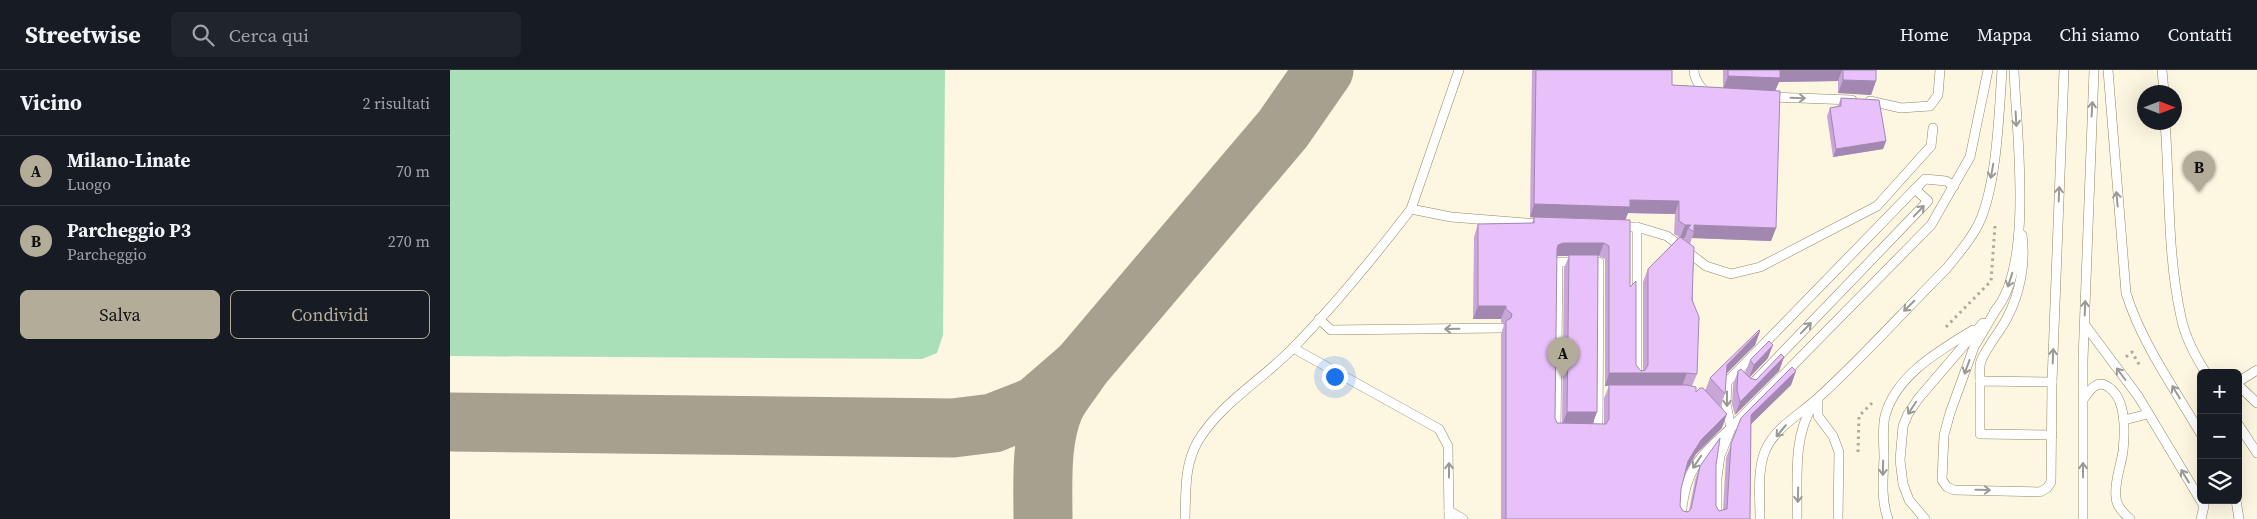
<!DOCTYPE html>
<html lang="it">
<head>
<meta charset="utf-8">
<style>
	body { margin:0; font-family:"Source Serif 4",serif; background:#20242c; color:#f1f3f6 }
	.controls { position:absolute; right:15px; bottom:15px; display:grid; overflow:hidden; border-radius:8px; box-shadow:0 5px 20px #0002 }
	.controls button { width:45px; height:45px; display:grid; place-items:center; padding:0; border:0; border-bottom:1px solid #363941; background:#171b24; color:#f1f3f6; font:25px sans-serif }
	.compass { position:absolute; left:1687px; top:15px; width:45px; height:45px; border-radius:50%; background:#171b24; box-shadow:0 5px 20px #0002; rotate:90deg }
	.you { position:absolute; left:884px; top:306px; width:18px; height:18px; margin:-12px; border:4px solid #fff; border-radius:50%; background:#1a73e8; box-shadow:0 0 0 8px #1a73e833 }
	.badge { display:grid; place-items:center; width:32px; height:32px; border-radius:50%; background:#b3ac98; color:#111; font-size:16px; font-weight:700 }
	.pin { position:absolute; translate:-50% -41px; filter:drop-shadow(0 1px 2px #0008) }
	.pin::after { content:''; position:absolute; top:26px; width:18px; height:15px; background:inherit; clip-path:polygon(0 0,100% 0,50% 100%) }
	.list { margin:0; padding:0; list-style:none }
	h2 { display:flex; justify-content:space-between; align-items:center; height:65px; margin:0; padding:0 20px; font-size:21px }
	h2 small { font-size:16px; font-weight:400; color:#9ea1a6 }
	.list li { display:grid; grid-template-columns:32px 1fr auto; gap:15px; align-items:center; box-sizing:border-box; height:70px; padding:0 20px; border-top:1px solid #363941 }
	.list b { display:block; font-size:19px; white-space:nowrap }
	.list p { margin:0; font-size:16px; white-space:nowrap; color:#9ea1a6 }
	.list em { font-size:16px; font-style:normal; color:#9ea1a6 }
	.actions { display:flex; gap:10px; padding:15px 20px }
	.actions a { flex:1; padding:11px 0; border:1px solid #b3ac98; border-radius:8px; text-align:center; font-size:18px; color:#b3ac98 }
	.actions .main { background:#b3ac98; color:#111 }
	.icon { flex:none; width:28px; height:28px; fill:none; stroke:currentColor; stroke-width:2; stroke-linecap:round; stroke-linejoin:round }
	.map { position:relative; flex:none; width:1807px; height:449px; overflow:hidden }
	header { display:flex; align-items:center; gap:30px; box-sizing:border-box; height:70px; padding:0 25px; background:#171b24; border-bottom:1px solid #363941 }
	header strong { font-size:24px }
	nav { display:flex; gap:28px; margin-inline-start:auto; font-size:18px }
	.search { width:350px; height:45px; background:#20242c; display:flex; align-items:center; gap:12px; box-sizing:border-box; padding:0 18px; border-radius:8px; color:#9ea1a6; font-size:19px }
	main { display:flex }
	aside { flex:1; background:#171b24 }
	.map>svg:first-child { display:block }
	.green { fill:#aae0b7 }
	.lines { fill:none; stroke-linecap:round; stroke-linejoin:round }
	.taxiway { stroke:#a6a08f; stroke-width:59 }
	.service-casing { stroke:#928667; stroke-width:10 }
	.path { stroke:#afa997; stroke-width:3; stroke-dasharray:2.5 4; stroke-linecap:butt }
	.service { stroke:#fff; stroke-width:9 }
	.wall { fill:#c8a6d8; fill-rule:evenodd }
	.shaded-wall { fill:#a287b0 }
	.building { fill:#e8c1fb; stroke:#a287b0 }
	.oneway { stroke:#9b9993 }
</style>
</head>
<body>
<header>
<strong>Streetwise</strong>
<div class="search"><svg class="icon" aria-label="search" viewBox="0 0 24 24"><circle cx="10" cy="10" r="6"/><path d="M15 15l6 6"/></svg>Cerca qui</div>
<nav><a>Home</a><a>Mappa</a><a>Chi siamo</a><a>Contatti</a></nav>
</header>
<main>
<aside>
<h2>Vicino<small>2 risultati</small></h2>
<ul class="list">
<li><span class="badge">A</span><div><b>Milano-Linate</b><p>Luogo</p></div><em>70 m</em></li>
<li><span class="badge">B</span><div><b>Parcheggio P3</b><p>Parcheggio</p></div><em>270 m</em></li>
</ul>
<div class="actions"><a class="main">Salva</a><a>Condividi</a></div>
</aside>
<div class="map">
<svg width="1807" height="449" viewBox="0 0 1807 449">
	<rect width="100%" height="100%" fill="#fdf6e1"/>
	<polygon class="green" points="0,0 495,0 493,265 487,283 472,289 0,286"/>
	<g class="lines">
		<g class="taxiway">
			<polyline points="0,352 503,358 543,353 586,336 631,297"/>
			<path d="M593,449C593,413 590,371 605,336C612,322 623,310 631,297L833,59L874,0"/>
		</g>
		<defs>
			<g id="service">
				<polyline points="1009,0 961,139 1001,147 1090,154"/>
				<path d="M1244,0C1244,9 1251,20 1259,23"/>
				<path d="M1658,0L1676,223C1692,274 1724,318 1751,364"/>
				<polyline points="1712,0 1714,22"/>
				<polyline points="1320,27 1402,30"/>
				<polyline points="1420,31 1451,38 1480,36 1488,25 1490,0"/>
				<path d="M1715,52C1720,117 1717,184 1731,247C1735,267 1745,286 1756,303"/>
				<polyline points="1465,119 1475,109 1496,111 1504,116"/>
				<polyline points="1168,157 1187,157 1187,307"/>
				<polyline points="1187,157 1217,166 1256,196 1281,204 1310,197 1427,136 1481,76 1483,58"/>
				<polygon points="1108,192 1149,192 1148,362 1106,361"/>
				<polyline points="1547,238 1524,277 1500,343 1494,365 1492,410 1497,417 1504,420 1590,422 1597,418 1601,412 1602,312 1614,0"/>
				<path d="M1544,242C1585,197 1566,59 1564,0"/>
				<polyline points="869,249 881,260 1051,258"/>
				<polyline points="1635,255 1688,326 1754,436 1751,449"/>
				<polyline points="843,278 989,359 998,376 999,449"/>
				<path d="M1530,311C1530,305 1529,297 1531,291C1537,276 1550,262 1557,248C1570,223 1576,193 1572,165"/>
				<polyline points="1602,312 1530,311 1530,364 1602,365"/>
				<polyline points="1788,312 1807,300"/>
				<polyline points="1788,315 1807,333"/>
				<path d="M1634,328C1639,322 1645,311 1655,315C1677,325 1675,362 1673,381C1671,396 1664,412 1666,427C1666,436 1673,443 1680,449"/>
				<polyline points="1368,329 1368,346 1383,366 1389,382 1388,449"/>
				<polyline points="1674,350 1698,344"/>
				<polyline points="1788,354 1807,383"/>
				<polyline points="1786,430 1789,449"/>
				<polyline points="999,441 1013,449"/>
				<path d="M735,449C736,422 734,395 748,371C771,333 812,310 843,278C885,235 924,187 961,139"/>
				<path d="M1231,449C1234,401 1247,389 1281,358L1481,155L1520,87L1538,0"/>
				<polyline points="1267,449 1267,408 1270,386 1281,358 1276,334 1277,312 1465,119 1478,131 1305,311"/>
				<path d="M1310,449C1310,428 1307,401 1315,381C1325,357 1351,344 1368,328C1413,287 1454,241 1497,198C1508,184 1520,171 1528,155C1547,117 1549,43 1552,0"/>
				<path d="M1347,449C1348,411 1342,368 1363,335"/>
				<path d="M1438,449C1431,430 1433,409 1434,388C1434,375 1432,359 1435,346C1446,305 1489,281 1523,260"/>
				<polyline points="1475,449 1459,430 1453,414 1450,390 1453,356 1458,344 1468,329 1533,253"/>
				<polyline points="1633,449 1633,290 1644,0"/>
			</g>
		</defs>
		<use href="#service" class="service-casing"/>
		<g class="path">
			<polyline points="1496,257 1541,211 1545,156"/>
			<polyline points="1676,287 1682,282 1690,296"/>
			<polyline points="1408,382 1409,346 1422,333"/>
		</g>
		<use href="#service" class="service"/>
	</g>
	<g class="wall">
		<path d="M1082,0H1222V15L1273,18V0H1426V11L1421,25L1388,23V11L1329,12L1325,21L1326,158L1321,171L1242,168L1240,174L1247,304L1242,316L1246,322L1255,321L1260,308L1310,261L1305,275L1276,304L1275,324L1270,337L1272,358L1246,384L1236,401L1231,419L1230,436L1233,441H1239L1245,410L1250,396L1266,395V436L1269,441L1273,440L1276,388L1291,348L1346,301L1341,315L1301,354L1300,449H1051V264L1054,255L1051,252V249H1023L1024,167L1028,154L1082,153L1084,148L1080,147ZM1178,143L1225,144L1224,164L1229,167L1198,199L1193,212V300L1191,301L1186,295L1175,150ZM1108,186H1119L1114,198L1112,353H1107L1105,348L1106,187ZM1148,186H1149L1155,189V316H1159L1154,328V354H1142Z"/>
		<polygon points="1391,28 1436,71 1433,79 1383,87 1377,46 1380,38 1388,36"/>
		<polygon points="1334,287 1329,301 1285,345 1282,334 1283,315 1288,301 1295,303 1300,290 1318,288 1299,308 1306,310"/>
	</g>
	<g class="shaded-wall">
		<polygon points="1330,0 1392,0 1388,11 1329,12 1325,21 1273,19 1278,6"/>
		<polygon points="1393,10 1426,11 1421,25 1388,23"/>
		<polygon points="1436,71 1433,79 1383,87 1386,79"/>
		<polygon points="1180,130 1229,131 1225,144 1178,143 1175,151 1080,147 1084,134"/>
		<polygon points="1235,155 1241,155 1238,158 1235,168 1230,168"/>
		<polygon points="1244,155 1326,158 1321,171 1242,168 1244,162"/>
		<polygon points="1113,173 1154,173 1149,186 1108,186 1103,188 1108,175"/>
		<polygon points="1028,236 1056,236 1051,249 1023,249"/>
		<polygon points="1310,261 1305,275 1272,308 1277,295"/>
		<polygon points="1323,275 1318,288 1299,308 1304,295"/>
		<polygon points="1334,287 1329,301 1285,345 1290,332"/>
		<polygon points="1346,301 1341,315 1296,359 1301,345"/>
		<polygon points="1159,303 1237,303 1232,316 1155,316"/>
		<polygon points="1117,342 1147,342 1142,356 1112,355"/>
		<polygon points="1277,344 1272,358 1246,384 1234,405 1238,391 1251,370"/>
	</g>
	<g class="building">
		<polygon points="1086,0 1222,0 1222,15 1330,21 1326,158 1244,155 1244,162 1238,158 1241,155 1235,155 1229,151 1229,131 1180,130 1180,137 1084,134"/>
		<polygon points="1278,0 1330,0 1330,8 1278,6"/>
		<polygon points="1393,0 1426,0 1426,11 1393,10"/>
		<polygon points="1391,28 1429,30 1436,71 1386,79 1380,38 1391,36"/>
		<polygon points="1084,147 1180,150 1180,217 1186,211 1186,295 1191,301 1195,300 1198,295 1198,199 1230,167 1244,177 1242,230 1249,247 1247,304 1237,303 1159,303 1159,176 1154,173 1113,173 1108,175 1107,179 1105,348 1107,353 1156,354 1159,349 1159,315 1236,315 1246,317 1246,322 1250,318 1253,318 1277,344 1251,370 1238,391 1231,419 1230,436 1233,441 1238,442 1241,439 1250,396 1270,368 1266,395 1266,436 1269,441 1277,439 1281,374 1291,348 1342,297 1346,301 1301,345 1300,449 1056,449 1056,251 1061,248 1062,244 1056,239 1056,236 1028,236 1028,154 1084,153"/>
		<polygon points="1119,185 1148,185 1147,342 1117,342"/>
		<polygon points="1309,260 1310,261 1277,295 1275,324 1260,308"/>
		<polygon points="1319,271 1323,275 1304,295 1300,290"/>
		<polygon points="1331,284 1334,287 1290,332 1287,320 1288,301 1291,299 1300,308 1306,310"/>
	</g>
	<defs><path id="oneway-shaft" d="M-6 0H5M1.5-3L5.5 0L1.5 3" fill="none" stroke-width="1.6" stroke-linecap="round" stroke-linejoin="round" transform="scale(1.25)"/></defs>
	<g class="oneway">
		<use href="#oneway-shaft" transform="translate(1348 28) rotate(2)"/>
		<use href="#oneway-shaft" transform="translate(1642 39) rotate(-87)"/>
		<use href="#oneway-shaft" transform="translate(1566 49) rotate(87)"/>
		<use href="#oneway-shaft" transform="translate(1542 101) rotate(100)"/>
		<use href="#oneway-shaft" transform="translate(1609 124) rotate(-88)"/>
		<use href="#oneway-shaft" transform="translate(1667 129) rotate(-95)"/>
		<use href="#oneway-shaft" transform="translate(1469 141) rotate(-46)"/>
		<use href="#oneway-shaft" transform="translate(1560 210) rotate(108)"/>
		<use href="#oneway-shaft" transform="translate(1459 236) rotate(135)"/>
		<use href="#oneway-shaft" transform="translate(1635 238) rotate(-88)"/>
		<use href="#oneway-shaft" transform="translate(1356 258) rotate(-46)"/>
		<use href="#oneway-shaft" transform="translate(1002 259) rotate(179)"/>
		<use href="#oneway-shaft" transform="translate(1603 286) rotate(-88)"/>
		<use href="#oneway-shaft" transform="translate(1517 297) rotate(110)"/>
		<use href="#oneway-shaft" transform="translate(1671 304) rotate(-127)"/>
		<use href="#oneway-shaft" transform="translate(1726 322) rotate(-121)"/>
		<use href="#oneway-shaft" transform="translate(1277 329) rotate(90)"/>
		<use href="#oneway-shaft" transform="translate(1462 338) rotate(123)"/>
		<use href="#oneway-shaft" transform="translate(1331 361) rotate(130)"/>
		<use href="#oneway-shaft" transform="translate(1247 392) rotate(124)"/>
		<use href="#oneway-shaft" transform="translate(1433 398) rotate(91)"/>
		<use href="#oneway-shaft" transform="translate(999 400) rotate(-90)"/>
		<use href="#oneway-shaft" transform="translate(1633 400) rotate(-90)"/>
		<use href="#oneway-shaft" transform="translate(1735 406) rotate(-121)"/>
		<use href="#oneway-shaft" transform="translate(1533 420) rotate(1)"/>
		<use href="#oneway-shaft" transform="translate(1348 425) rotate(91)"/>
	</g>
</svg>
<div class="controls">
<button>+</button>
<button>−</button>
<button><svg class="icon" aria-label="layers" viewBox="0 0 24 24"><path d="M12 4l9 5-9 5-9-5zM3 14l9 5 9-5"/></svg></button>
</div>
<svg class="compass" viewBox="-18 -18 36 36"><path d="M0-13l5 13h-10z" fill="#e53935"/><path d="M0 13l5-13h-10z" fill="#9ea1a6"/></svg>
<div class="you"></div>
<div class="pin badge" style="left:1113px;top:308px">A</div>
<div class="pin badge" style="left:1749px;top:122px">B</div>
</div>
</main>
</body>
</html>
